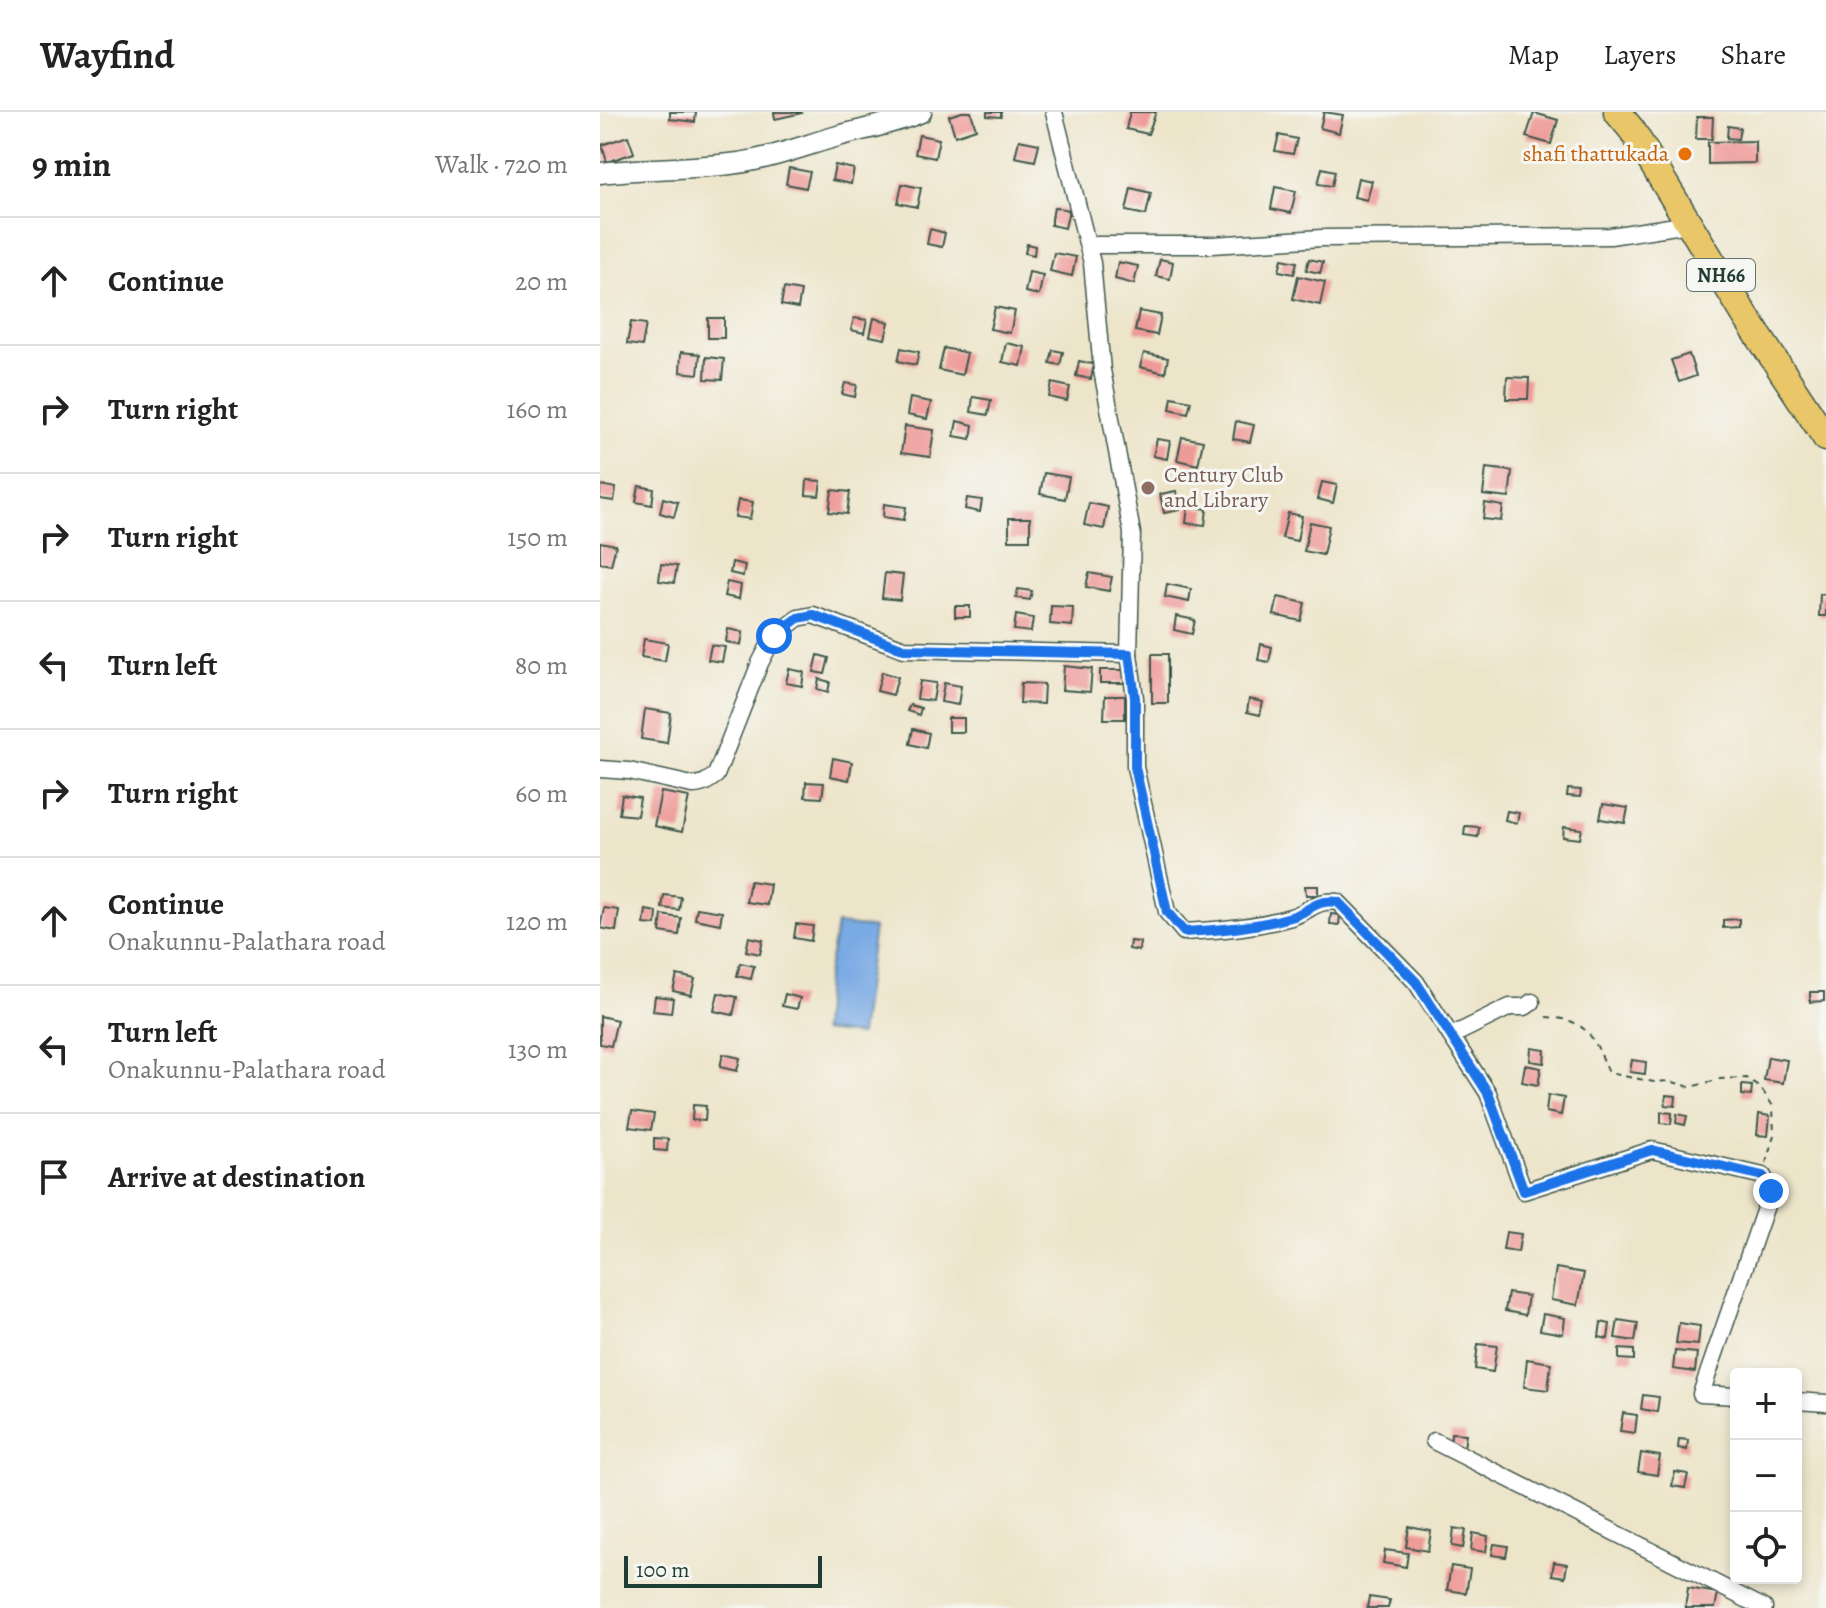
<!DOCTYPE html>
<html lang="en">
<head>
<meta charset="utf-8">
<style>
	body { margin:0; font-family:Alegreya,serif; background:#f2f2f2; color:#222 }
	.controls { position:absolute; right:24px; bottom:24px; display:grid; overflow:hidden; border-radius:8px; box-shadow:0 4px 12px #0003 }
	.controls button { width:72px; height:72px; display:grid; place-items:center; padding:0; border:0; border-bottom:2px solid #e0e0e0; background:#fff; color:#222; font:40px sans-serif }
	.scale { position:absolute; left:24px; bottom:20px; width:198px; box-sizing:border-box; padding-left:8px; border:4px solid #1f3d34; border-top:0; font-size:22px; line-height:28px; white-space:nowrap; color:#1f3d34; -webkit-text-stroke:6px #f6f6f2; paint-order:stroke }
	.stop { position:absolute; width:24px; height:24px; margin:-18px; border:6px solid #1a73e8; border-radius:50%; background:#fff }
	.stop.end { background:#1a73e8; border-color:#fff; box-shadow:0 2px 8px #0008 }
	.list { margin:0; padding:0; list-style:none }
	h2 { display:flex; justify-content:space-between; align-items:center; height:104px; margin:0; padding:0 32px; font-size:34px }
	h2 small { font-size:26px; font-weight:400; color:#767676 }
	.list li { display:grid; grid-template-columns:52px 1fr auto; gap:24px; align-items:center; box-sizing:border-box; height:128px; padding:0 32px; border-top:2px solid #e0e0e0 }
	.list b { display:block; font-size:30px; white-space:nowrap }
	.list p { margin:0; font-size:26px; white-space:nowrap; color:#767676 }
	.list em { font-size:26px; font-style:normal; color:#767676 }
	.icon { flex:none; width:44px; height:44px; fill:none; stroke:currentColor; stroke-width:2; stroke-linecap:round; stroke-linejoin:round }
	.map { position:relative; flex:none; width:1226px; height:1496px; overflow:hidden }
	header { display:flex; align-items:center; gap:48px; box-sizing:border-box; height:112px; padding:0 40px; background:#fff; border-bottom:2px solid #e0e0e0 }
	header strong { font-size:38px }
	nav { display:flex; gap:44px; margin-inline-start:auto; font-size:28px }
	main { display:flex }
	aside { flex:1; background:#fff }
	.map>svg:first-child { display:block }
	.water { fill:#7aaae4; stroke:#4c748c; stroke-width:2 }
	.building { fill:#ee9a98 }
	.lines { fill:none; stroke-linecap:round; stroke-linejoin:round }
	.minor-casing { stroke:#3e564a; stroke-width:19 }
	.tertiary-casing { stroke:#3e564a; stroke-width:23 }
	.trunk-casing { stroke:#3e564a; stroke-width:29 }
	.path { stroke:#3e564a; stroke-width:2; stroke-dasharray:6 6; stroke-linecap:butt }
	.minor { stroke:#fff; stroke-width:16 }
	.tertiary { stroke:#fff; stroke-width:20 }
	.trunk { stroke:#e9c769; stroke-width:26 }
	.route { stroke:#1a73e8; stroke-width:10 }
	.food-dot { fill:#e8710a; stroke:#f6f6f2; stroke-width:3 }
	.education-dot { fill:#8d6e63; stroke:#f6f6f2; stroke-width:3 }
	.labels { text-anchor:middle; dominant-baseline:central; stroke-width:6; stroke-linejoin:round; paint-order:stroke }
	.shield { fill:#f6f6f2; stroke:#60746d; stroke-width:2 }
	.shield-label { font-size:20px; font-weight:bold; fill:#1f3d34 }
	.food-label { font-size:22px; fill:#c56008; stroke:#f6f6f2; text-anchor:end }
	.education-label { font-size:22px; fill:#785e54; stroke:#f6f6f2; text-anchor:start }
</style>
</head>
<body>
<header>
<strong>Wayfind</strong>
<nav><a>Map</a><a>Layers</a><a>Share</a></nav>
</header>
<main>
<aside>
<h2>9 min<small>Walk · 720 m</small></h2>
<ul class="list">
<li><svg class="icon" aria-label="ahead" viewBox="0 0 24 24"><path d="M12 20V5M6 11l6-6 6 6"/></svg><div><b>Continue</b></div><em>20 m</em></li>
<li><svg class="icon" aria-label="right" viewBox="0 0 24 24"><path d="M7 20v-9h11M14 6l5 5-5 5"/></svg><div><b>Turn right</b></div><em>160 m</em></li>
<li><svg class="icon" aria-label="right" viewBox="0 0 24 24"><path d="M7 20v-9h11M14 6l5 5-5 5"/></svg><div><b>Turn right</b></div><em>150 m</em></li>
<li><svg class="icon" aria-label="left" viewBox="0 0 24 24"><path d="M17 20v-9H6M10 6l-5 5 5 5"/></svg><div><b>Turn left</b></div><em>80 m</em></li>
<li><svg class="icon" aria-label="right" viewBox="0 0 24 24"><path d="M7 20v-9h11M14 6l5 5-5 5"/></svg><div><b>Turn right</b></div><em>60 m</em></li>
<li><svg class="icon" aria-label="ahead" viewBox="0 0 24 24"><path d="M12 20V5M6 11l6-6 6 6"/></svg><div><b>Continue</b><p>Onakunnu-Palathara road</p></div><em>120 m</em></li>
<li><svg class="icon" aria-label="left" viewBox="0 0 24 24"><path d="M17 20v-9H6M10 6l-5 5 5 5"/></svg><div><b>Turn left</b><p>Onakunnu-Palathara road</p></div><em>130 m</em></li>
<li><svg class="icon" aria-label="arrive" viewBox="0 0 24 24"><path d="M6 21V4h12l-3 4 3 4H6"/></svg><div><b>Arrive at destination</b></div></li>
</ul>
</aside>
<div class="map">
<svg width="1226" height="1496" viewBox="0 0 1226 1496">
	<rect width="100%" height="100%" fill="#f6f6f2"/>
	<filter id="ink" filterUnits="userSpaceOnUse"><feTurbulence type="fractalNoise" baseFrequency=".0125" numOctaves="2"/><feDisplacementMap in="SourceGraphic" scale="16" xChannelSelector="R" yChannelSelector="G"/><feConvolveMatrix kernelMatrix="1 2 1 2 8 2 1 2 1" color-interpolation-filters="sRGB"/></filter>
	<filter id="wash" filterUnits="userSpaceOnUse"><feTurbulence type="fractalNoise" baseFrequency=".006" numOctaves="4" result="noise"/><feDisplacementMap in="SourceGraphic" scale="32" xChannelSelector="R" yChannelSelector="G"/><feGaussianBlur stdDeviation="1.8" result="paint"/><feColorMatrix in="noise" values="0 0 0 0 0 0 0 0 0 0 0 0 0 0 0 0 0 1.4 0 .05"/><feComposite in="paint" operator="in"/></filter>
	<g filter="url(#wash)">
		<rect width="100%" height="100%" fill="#ede5ca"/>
		<polygon class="water" points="237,812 274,816 260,923 222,919 226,868"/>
		<g id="blocks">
			<g class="building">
				<polygon points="70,0 96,0 95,10 70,7"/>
				<polygon points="174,0 201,0 202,1 175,7"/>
				<polygon points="362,0 371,0 376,17 355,24 349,4"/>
				<polygon points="387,0 401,0 401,5 387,4"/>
				<polygon points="530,0 556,0 548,22 526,17"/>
				<polygon points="724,0 743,3 739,21 720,16"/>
				<polygon points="934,1 958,8 951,32 926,25"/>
				<polygon points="1097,5 1113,5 1112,27 1096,27"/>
				<polygon points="1128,14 1140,16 1138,27 1127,26"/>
				<polygon points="319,23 339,27 335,46 315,42"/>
				<polygon points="679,23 697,27 693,42 675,39"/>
				<polygon points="28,24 34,41 7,50 2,33"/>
				<polygon points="419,28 439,32 435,49 415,45"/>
				<polygon points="1155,29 1155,51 1108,52 1108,30"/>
				<polygon points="235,53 254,57 251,72 232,68"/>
				<polygon points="189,56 210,60 206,76 186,72"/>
				<polygon points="722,56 735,59 732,74 718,72"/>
				<polygon points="758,66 772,69 767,88 754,85"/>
				<polygon points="302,72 321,76 317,95 298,91"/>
				<polygon points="675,75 696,79 691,101 671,97"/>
				<polygon points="531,76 551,81 546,103 526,99"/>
				<polygon points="454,95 469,98 465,116 451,113"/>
				<polygon points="330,117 345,121 342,135 327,132"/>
				<polygon points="427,132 435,134 434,143 425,141"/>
				<polygon points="454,141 476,145 472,164 450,159"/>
				<polygon points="560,147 573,150 570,167 556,164"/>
				<polygon points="682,147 697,150 694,162 679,159"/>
				<polygon points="709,147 723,150 720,161 706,158"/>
				<polygon points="518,150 538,154 534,172 515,167"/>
				<polygon points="429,160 443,163 439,183 425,180"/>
				<polygon points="698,164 725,170 720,193 693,187"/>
				<polygon points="184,176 201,179 198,196 181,193"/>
				<polygon points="395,195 415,199 410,221 390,217"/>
				<polygon points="539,199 561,203 557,223 535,219"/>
				<rect x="108" y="206" width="16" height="20"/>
				<polygon points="254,206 267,208 264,221 251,218"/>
				<polygon points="274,206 289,210 285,227 270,224"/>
				<polygon points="31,210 46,212 42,234 27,232"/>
				<polygon points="406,231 425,235 421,254 402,250"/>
				<polygon points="301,236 319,240 316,253 298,249"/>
				<polygon points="344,236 367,241 362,263 339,258"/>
				<polygon points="453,238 463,240 460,253 450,251"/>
				<polygon points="81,240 100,242 98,262 80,260"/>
				<polygon points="544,241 568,246 565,261 540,255"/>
				<polygon points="1089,242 1096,264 1079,270 1071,248"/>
				<polygon points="106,245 124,247 122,268 105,267"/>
				<polygon points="479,249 494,252 491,267 476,264"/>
				<polygon points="907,265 929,266 928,287 906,287"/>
				<polygon points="245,271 257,273 255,285 242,282"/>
				<polygon points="452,271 470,275 467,289 449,285"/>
				<polygon points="373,285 391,288 388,303 371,300"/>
				<polygon points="572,285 591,289 588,301 570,297"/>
				<polygon points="310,286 331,290 327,307 307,303"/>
				<polygon points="357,309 373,313 371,327 354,324"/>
				<polygon points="636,309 654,313 650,330 633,327"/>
				<polygon points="305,314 334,318 330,345 301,341"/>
				<polygon points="582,325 603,329 598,353 577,348"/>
				<polygon points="557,327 570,329 567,347 553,344"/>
				<polygon points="886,356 912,359 909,386 883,383"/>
				<polygon points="444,361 469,365 465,387 440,382"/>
				<polygon points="207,368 221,369 219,384 206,383"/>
				<polygon points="722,370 737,373 733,391 718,387"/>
				<polygon points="0,373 16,376 14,389 0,387"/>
				<polygon points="39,374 54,377 52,393 36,390"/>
				<polygon points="232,378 250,380 247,402 229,400"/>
				<polygon points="576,379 580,398 564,401 560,382"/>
				<polygon points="63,386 78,390 74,405 60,401"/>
				<polygon points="367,386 382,388 380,400 365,397"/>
				<polygon points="138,388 153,390 150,407 135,405"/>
				<polygon points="489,391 508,395 504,417 484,413"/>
				<polygon points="885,391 903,394 901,409 883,407"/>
				<polygon points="284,392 306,395 304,408 283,405"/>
				<polygon points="588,394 607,397 605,413 586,411"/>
				<polygon points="688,401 702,404 697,429 682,426"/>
				<rect x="409" y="406" width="21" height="22"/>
				<polygon points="710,410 729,414 723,443 704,439"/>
				<polygon points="0,430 16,433 11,453 0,451"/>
				<polygon points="132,450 145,453 143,464 130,461"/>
				<polygon points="61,452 77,454 74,471 59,469"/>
				<polygon points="285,461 303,463 300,488 282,486"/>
				<polygon points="489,461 512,465 509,479 486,475"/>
				<polygon points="127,470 141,473 139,487 124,484"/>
				<polygon points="567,472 591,477 589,490 565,485"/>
				<polygon points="418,477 432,479 430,488 416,486"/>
				<polygon points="1220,482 1226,483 1226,504 1219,504"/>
				<polygon points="678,485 705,491 701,509 674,503"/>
				<rect x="355" y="494" width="15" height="11"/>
				<polygon points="451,494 473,495 472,514 450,512"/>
				<polygon points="416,503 433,506 431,520 414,518"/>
				<polygon points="576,504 595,508 592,522 574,518"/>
				<polygon points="128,517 143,520 141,533 126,530"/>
				<polygon points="44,527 68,531 65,549 41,545"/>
				<polygon points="661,532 672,535 669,550 658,548"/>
				<polygon points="111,533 125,535 122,550 108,548"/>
				<rect x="552" y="542" width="16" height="49"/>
				<polygon points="218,543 229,546 225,562 214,560"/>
				<polygon points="464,554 492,557 490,580 462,578"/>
				<polygon points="189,557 204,560 202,574 186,571"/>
				<rect x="500" y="558" width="25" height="13"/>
				<polygon points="282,560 298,565 293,583 277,579"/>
				<polygon points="219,567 230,570 228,580 217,577"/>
				<polygon points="320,569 336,571 333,589 317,587"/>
				<polygon points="344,571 361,574 358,593 341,590"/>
				<polygon points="421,571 444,572 443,592 420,591"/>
				<polygon points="505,584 525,584 525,607 504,607"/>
				<polygon points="649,587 663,590 660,603 647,600"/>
				<polygon points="310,593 321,596 319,603 307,599"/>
				<polygon points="45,597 71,601 67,631 41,627"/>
				<rect x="348" y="606" width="16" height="14"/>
				<polygon points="313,617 329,621 326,636 310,632"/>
				<polygon points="233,646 252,650 249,668 230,664"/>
				<polygon points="206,670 224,671 222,686 205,685"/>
				<polygon points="968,677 981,678 980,685 967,684"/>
				<polygon points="61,680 89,685 82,720 54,714"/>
				<polygon points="22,683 40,686 37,704 19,702"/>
				<polygon points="1003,692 1028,696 1025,711 1000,707"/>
				<polygon points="907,699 919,701 917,711 905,708"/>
				<polygon points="865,714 879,715 878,725 864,723"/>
				<polygon points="964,715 982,717 980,727 963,725"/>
				<polygon points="150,769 170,772 167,793 146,790"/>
				<polygon points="705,774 718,774 718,783 706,783"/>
				<polygon points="64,783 81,785 79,798 62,796"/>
				<polygon points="4,796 19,798 16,819 0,816"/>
				<polygon points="97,796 122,800 120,812 95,807"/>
				<polygon points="46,798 57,800 56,813 44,812"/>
				<polygon points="731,802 740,803 739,813 730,812"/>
				<polygon points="62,803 81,806 79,823 60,820"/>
				<polygon points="1139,807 1139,815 1123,816 1123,808"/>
				<polygon points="196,812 213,814 211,829 194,826"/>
				<polygon points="149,825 163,828 160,842 146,839"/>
				<polygon points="530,829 540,830 539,839 529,837"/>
				<polygon points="140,851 154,854 151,867 137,864"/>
				<polygon points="77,863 95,867 91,883 73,879"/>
				<polygon points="1210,880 1224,880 1224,889 1210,890"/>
				<polygon points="118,881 137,885 133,903 114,899"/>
				<polygon points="185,882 200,886 197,897 182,894"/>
				<polygon points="55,884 73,886 71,901 53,899"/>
				<polygon points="0,904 17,908 11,934 0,932"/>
				<polygon points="931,936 945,938 944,951 930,949"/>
				<polygon points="123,942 140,946 137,959 120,955"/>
				<polygon points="1168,945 1187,948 1183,971 1164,968"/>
				<polygon points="1032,948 1046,950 1045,962 1030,960"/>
				<polygon points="925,953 941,956 938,973 922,970"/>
				<polygon points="1142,973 1152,974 1151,984 1142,983"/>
				<polygon points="948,983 964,986 961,1003 946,1000"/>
				<polygon points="1066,983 1076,984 1075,994 1065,993"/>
				<polygon points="93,993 106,994 105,1009 92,1008"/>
				<polygon points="32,999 54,1002 51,1018 29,1015"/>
				<polygon points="1061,1000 1072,1001 1071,1012 1061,1011"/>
				<polygon points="1077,1002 1087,1004 1085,1013 1076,1011"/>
				<polygon points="1159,1002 1170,1004 1168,1024 1157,1023"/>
				<polygon points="54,1026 68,1027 67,1039 54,1038"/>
				<polygon points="906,1120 921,1122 918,1140 903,1138"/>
				<polygon points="956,1156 984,1161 978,1193 951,1188"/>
				<polygon points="908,1181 928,1184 925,1203 905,1199"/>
				<polygon points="943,1202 965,1206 963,1222 940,1218"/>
				<polygon points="1018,1208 1038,1211 1035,1229 1015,1226"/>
				<polygon points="1001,1210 1010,1212 1008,1227 999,1225"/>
				<polygon points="1079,1211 1100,1214 1098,1233 1076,1231"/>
				<polygon points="878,1232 897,1234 893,1260 875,1257"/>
				<polygon points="1019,1237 1034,1238 1034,1248 1019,1247"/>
				<polygon points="1075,1239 1097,1241 1095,1260 1073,1257"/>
				<polygon points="927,1247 951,1251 948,1278 924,1275"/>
				<polygon points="1043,1283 1059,1285 1057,1300 1041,1297"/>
				<polygon points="1023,1301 1037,1303 1035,1321 1020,1319"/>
				<polygon points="851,1321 866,1322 864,1336 850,1335"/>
				<polygon points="1079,1327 1088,1328 1087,1338 1078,1336"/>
				<polygon points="1041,1341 1060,1344 1057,1363 1038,1360"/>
				<polygon points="1075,1360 1088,1362 1085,1376 1072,1374"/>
				<polygon points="809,1415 831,1419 828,1439 806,1435"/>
				<polygon points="854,1416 866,1418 863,1436 852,1434"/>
				<polygon points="873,1421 888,1424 886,1440 871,1438"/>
				<polygon points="894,1432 908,1434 906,1445 892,1443"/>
				<polygon points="785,1438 808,1441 806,1455 783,1451"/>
				<polygon points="954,1450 967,1452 965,1465 952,1463"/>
				<polygon points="851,1454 870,1457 866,1481 847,1478"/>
				<polygon points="1088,1476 1118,1481 1115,1496 1085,1496"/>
				<polygon points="769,1485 790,1488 788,1496 767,1496"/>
			</g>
		</g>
	</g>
	<g filter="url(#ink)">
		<use href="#blocks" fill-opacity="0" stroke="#3e564a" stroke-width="2"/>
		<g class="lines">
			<defs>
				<g id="minor">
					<path d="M454,0L492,151L502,258L532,421L529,542L535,586V655L567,800L584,820C621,818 656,815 691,805C711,799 715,787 738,790L816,870L888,981L924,1079L1052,1038L1163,1064L1171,1079L1101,1282L1136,1284"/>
					<polyline points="488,133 612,133 722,126 1010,124 1089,112"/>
					<path d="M0,657L29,659L92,673C103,673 108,669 116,663L160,551L174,524L198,506L213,503L304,537L529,542"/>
					<polyline points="851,924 910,895 925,895 932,890"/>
					<polyline points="1196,1289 1226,1291"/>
					<polyline points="834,1329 1164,1496"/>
				</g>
				<path id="tertiary" d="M0,61C43,56 87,57 130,52C168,48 202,34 238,24C268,16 292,12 321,0"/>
				<polyline id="trunk" points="1017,0 1032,18 1146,205 1226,326"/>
			</defs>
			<use href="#minor" class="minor-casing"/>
			<use href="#tertiary" class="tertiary-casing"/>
			<use href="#trunk" class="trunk-casing"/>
			<path class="path" d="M946,905C988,907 994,926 1009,961L1054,970L1069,969L1091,975L1120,967L1147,966L1162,978L1173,994L1174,1023L1166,1051"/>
			<use href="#minor" class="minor"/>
			<use href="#tertiary" class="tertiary"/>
			<use href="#trunk" class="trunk"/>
		</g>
	</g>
	<g class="lines" filter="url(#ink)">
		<path class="route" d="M174,524L198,506L213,503L304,537L529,542L535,586V655L567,800L584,820C621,818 656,815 691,805C711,799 714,787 738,790L816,870L888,981L924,1079L1052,1038L1163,1064L1171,1079"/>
	</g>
	<circle class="food-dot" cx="1085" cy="42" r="8"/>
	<circle class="education-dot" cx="548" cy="376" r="8"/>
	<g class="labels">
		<rect class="shield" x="1087" y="147" width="68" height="32" rx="6"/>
		<g class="shield-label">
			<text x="1121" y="163">NH66</text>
		</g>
		<g class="food-label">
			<text x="1069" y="42">shafi thattukada</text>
		</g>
		<g class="education-label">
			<text x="564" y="363">Century Club<tspan x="564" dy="25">and Library</tspan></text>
		</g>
	</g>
</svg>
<div class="controls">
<button>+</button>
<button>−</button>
<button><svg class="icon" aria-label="locate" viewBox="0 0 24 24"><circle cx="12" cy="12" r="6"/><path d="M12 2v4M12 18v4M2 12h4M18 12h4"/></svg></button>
</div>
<div class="scale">100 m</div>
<div class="stop" style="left:174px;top:524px"></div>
<div class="stop end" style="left:1171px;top:1079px"></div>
</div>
</main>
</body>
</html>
